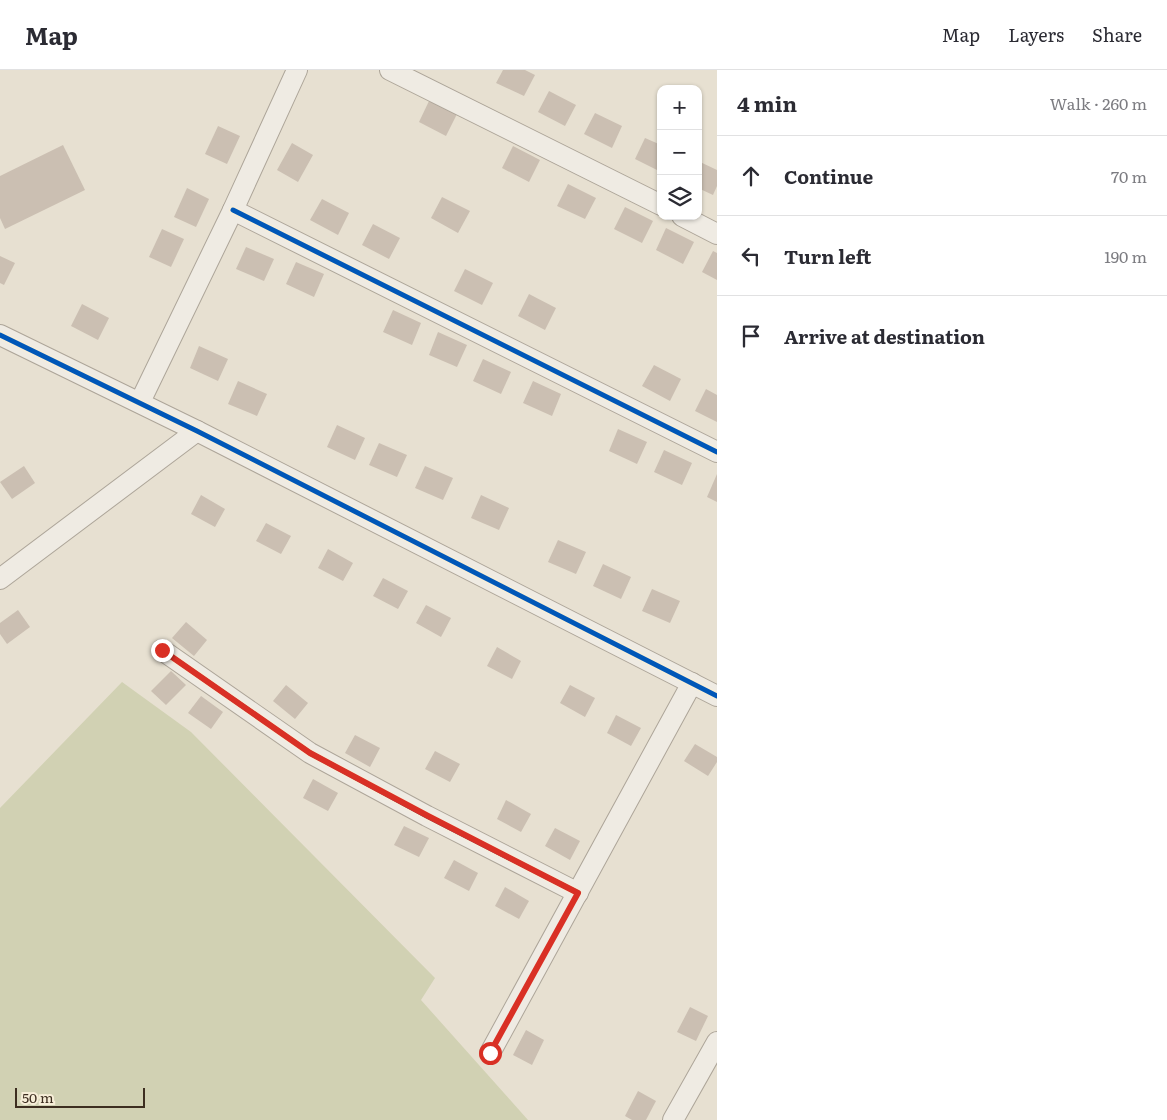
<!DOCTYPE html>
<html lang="en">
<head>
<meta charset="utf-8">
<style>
	body { margin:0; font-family:Literata,serif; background:#f2f2f3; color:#2b2b33 }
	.controls { position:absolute; right:15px; top:15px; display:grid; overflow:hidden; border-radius:10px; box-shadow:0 1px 4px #0004 }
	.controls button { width:45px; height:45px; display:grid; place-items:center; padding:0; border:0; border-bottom:1px solid #e1e1e2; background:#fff; color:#2b2b33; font:25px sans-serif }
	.scale { position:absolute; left:15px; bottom:12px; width:130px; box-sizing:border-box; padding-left:5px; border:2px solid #3d2e20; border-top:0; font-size:14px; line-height:18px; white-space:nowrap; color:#3d2e20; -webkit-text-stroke:4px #f7eed8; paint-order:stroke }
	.stop { position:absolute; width:15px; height:15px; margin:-11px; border:4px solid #d93025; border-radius:50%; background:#fff }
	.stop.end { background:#d93025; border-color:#fff; box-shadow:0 1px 5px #0008 }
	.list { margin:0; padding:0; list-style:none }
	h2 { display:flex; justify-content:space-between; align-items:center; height:65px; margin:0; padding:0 20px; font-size:21px }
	h2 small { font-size:16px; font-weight:400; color:#7c7c81 }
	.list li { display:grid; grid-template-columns:32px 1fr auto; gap:15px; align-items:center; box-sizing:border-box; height:80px; padding:0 20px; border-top:1px solid #e1e1e2 }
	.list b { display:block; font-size:19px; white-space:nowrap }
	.list em { font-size:16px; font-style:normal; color:#7c7c81 }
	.icon { flex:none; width:28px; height:28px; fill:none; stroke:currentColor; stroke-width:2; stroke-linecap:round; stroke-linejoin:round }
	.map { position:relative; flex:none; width:717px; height:1050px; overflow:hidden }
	header { display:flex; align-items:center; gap:30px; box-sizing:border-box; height:70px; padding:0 25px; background:#fff; border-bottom:1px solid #e1e1e2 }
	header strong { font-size:24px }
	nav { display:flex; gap:28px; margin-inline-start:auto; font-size:18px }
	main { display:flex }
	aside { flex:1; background:#fff }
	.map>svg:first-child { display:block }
	.cemetery { fill:#d1d1b3 }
	.building { fill:#cbbfb2 }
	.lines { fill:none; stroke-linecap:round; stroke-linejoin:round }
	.minor-casing { stroke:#ada599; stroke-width:22 }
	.minor { stroke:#efebe3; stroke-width:20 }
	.cycleway-casing { stroke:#f7eed8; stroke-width:8 }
	.cycleway { stroke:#0057b8; stroke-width:5 }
	.route { stroke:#d93025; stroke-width:6 }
</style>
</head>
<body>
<header>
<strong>Map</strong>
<nav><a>Map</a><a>Layers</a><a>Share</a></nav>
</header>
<main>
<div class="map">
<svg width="717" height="1050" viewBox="0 0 717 1050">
	<rect width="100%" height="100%" fill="#e7e0d1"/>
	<polygon class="cemetery" points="122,612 191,662 435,908 421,930 528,1050 0,1050 0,738"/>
	<g class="building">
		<polygon points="503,0 525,0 535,5 524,26 496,13"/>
		<polygon points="549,21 576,35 565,56 538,42"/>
		<polygon points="429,31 457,44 446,66 419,52"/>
		<polygon points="595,43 622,56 612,78 584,64"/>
		<polygon points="218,56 240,66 227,94 205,84"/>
		<polygon points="645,68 661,75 661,102 635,89"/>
		<polygon points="292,73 313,85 298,112 277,100"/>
		<polygon points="63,75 85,120 5,159 0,148 0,106"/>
		<polygon points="513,76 540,90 529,112 502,98"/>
		<polygon points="698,91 717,100 717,116 713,125 698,118"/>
		<polygon points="568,114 596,128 585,149 557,136"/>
		<polygon points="187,118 209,129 196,157 174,147"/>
		<polygon points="442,127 470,141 458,163 431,148"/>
		<polygon points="322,129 349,143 338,165 310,150"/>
		<polygon points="625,137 653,151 642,173 614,159"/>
		<polygon points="373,154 400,168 389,189 362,175"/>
		<polygon points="666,158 694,172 683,194 656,180"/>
		<polygon points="162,159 184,169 171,197 149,187"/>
		<polygon points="246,177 274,189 264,211 236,199"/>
		<polygon points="713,181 717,183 717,210 702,202"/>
		<polygon points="0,186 15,193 4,215 0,213"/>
		<polygon points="296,192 324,204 314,227 286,214"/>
		<polygon points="465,199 493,213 482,235 454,221"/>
		<polygon points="529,224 556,238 545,260 518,246"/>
		<polygon points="82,234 109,248 98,270 71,256"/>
		<polygon points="393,240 421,253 412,275 383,262"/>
		<polygon points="438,262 467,275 457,297 429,285"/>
		<polygon points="199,276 228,289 218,311 190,298"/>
		<polygon points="483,289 511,302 501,324 473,311"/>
		<polygon points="654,295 681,309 670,331 642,316"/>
		<polygon points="238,311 267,324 257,346 228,334"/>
		<polygon points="533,311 561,324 552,346 523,333"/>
		<polygon points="706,319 717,325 717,352 695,341"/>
		<polygon points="337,355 365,368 355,390 327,377"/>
		<polygon points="618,359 647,372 637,394 609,381"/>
		<polygon points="379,373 407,385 397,407 369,395"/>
		<polygon points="664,380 692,393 682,415 654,402"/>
		<polygon points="24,396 35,413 12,429 0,412"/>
		<polygon points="425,396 453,408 443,430 415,418"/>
		<polygon points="717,404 717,432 707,427"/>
		<polygon points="201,425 225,439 215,457 191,444"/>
		<polygon points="481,425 509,438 499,460 471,448"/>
		<polygon points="266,453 291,466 281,484 256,471"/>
		<polygon points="558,470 586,482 576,504 548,492"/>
		<polygon points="328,479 353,493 343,511 318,498"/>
		<polygon points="603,494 631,507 621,529 593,516"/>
		<polygon points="383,508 408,521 398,539 373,526"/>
		<polygon points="652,519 680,531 670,553 642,541"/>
		<polygon points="426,535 451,548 441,567 416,553"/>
		<polygon points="18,540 30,557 7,574 0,564 0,553"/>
		<polygon points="186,552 207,570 194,586 172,568"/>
		<polygon points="497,577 521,591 512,609 487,596"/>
		<polygon points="171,601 186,615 166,635 151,621"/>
		<polygon points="286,615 308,633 295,649 273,631"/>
		<polygon points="570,615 595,628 585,647 560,633"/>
		<polygon points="201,626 223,642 211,659 188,643"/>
		<polygon points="616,645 641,658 631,676 607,663"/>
		<polygon points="355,665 380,678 370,697 345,683"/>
		<polygon points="695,674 717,687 717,692 708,706 684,691"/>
		<polygon points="435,681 460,694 450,712 425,699"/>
		<polygon points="313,709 338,723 328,741 303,728"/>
		<polygon points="506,730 531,744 521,762 497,749"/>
		<polygon points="404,756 429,768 419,787 394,775"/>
		<polygon points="555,758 580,771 570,790 545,776"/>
		<polygon points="454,790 478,803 469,821 444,808"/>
		<polygon points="505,817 529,831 519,849 495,836"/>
		<polygon points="690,937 708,946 696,971 677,962"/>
		<polygon points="526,960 544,970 532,995 513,985"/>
		<polygon points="638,1021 656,1031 646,1050 632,1050 625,1046"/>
	</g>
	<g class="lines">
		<defs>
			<g id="minor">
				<polyline points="390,0 661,135"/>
				<polyline points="233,140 717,382"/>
				<polyline points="682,146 717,164"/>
				<polyline points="0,265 197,361 717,626"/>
				<polyline points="140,332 233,140 297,0"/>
				<polyline points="0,509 197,361"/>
				<polyline points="162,580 310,683 427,746 578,823"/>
				<polyline points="490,983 692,613"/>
				<polyline points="673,1050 717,972"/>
			</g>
		</defs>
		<use href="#minor" class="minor-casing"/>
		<use href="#minor" class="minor"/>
		<defs>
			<g id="cycleway">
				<polyline points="233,140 717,382"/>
				<polyline points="0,265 197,361 717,626"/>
				<polyline points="162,580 310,683 427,746 578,823"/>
			</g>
		</defs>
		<use href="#cycleway" class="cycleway-casing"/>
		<use href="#cycleway" class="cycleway"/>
	</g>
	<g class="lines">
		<polyline class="route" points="162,580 310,683 428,746 578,823 490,983"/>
	</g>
</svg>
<div class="controls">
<button>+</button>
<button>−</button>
<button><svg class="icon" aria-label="layers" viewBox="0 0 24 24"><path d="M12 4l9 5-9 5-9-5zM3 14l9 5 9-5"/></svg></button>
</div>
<div class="scale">50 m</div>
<div class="stop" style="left:490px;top:983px"></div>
<div class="stop end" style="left:162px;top:580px"></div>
</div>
<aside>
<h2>4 min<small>Walk · 260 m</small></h2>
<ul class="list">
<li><svg class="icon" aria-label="ahead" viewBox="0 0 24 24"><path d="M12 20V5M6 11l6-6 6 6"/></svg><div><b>Continue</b></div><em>70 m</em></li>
<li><svg class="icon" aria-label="left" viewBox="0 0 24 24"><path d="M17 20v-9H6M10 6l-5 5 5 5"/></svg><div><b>Turn left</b></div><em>190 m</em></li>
<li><svg class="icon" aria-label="arrive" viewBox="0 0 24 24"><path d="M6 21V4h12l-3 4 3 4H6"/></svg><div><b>Arrive at destination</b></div></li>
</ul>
</aside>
</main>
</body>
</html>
